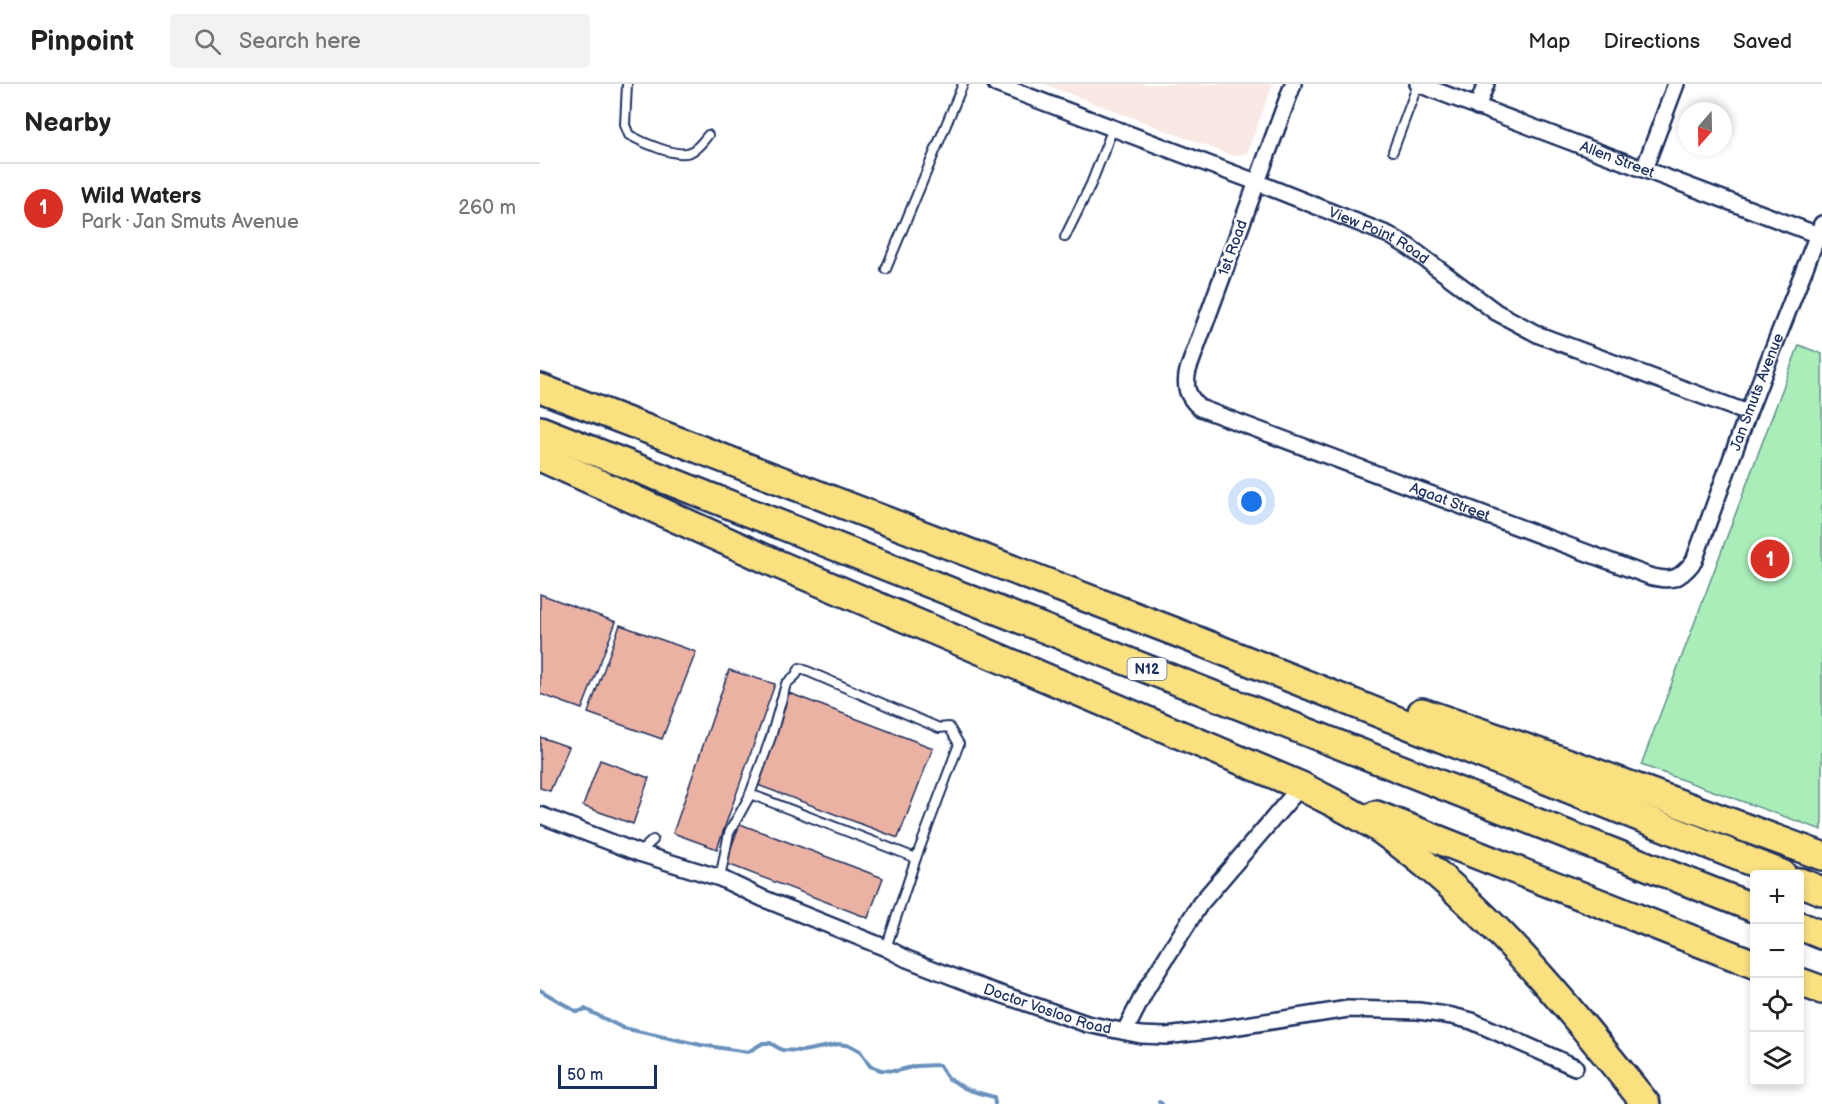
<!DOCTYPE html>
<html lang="en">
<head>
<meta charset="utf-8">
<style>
	body { margin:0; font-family:"Balsamiq Sans",sans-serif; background:#f2f2f2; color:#222 }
	.controls { position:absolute; right:18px; bottom:18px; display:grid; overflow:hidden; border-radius:6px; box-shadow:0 3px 9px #0003 }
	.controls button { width:54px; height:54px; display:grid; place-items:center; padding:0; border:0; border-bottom:2px solid #e0e0e0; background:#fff; color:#222; font:30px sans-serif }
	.compass { position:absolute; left:1138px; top:18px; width:54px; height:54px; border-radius:50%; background:#fff; box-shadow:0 3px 9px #0003; rotate:200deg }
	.scale { position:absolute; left:18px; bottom:15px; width:99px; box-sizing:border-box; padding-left:6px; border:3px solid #1b2f5e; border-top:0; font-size:16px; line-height:21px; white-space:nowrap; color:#1b2f5e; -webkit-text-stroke:4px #fff; paint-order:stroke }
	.you { position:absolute; left:712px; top:418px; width:21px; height:21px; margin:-15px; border:4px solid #fff; border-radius:50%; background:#1a73e8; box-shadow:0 0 0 9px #1a73e833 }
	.badge { display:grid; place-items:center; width:39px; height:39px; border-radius:50%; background:#d93025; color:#fff; font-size:20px; font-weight:700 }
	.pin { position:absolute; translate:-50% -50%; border:3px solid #fff; box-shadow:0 2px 6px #0006 }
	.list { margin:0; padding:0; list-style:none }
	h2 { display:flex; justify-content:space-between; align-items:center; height:78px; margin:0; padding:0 24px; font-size:26px }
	h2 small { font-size:20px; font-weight:400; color:#767676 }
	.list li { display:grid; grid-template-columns:39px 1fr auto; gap:18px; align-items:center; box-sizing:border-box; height:90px; padding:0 24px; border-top:2px solid #e0e0e0 }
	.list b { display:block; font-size:22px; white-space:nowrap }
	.list p { margin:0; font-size:20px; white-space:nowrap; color:#767676 }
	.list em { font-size:20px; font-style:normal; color:#767676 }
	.icon { flex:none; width:33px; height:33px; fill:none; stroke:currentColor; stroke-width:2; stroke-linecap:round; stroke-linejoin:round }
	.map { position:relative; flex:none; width:1282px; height:1020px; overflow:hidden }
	header { display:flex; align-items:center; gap:36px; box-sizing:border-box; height:84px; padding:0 30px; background:#fff; border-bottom:2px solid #e0e0e0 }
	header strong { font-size:28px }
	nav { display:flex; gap:33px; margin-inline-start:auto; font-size:21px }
	.search { width:420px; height:54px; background:#f2f2f2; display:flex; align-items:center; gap:15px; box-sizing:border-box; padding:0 21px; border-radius:6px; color:#767676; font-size:22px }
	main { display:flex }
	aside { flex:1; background:#fff }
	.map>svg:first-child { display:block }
	.built { fill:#f9e8e4 }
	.green { fill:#a9eeb9; stroke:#628e8c; stroke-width:1.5 }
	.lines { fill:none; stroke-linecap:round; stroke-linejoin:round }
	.stream { stroke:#6991bc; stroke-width:4 }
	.building { fill:#ebb2a4; stroke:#1b2f5e; stroke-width:1.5 }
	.service-casing { stroke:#1b2f5e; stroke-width:12 }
	.minor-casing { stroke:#1b2f5e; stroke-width:20 }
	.motorway-casing { stroke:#1b2f5e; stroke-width:32 }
	.service { stroke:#fff; stroke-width:8 }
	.minor { stroke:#fff; stroke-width:15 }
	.motorway { stroke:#fbe080; stroke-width:27 }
	.labels { text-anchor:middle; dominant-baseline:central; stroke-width:5; stroke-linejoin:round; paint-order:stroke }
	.shield { fill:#fff; stroke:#5f6d8e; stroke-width:1.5 }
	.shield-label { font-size:14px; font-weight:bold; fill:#1b2f5e }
	.street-label { font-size:15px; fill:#1b2f5e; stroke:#fff }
</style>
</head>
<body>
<header>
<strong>Pinpoint</strong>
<div class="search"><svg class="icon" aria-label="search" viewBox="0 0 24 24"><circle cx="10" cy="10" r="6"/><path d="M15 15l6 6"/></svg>Search here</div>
<nav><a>Map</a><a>Directions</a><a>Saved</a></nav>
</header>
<main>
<aside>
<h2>Nearby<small></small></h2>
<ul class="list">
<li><span class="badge">1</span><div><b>Wild Waters</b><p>Park · Jan Smuts Avenue</p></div><em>260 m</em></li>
</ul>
</aside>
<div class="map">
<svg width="1282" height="1020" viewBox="0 0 1282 1020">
	<rect width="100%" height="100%" fill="#fff"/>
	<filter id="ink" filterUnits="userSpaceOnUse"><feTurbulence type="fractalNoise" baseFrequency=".0167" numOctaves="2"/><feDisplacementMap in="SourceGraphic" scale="12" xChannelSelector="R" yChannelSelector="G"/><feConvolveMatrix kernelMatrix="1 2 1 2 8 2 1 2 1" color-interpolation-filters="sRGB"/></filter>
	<g filter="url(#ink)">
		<polygon class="built" points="504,0 733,0 707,69 693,72"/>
		<polygon class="green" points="1259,261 1282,270 1282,746 1101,681"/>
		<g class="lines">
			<g class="stream">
				<path d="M0,906L37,928L45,925L83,944L161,961L208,968L223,959H230L242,966L263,967L299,960L311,962L320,967L330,982L341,986L356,987L376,982L399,981L408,995C415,996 415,999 421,1002C425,1006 447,1011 454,1013L455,1020"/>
				<polyline points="619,1018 622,1020"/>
			</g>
		</g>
		<g class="building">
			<polygon points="0,510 76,538 42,625 0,610"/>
			<polygon points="80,541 156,568 122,655 48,629"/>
			<polygon points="189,586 235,600 177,765 133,749"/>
			<polygon points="249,609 393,664 358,754 215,700"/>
			<polygon points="0,653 29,663 10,707 0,704"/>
			<polygon points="60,676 109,694 93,740 43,722"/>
			<polygon points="200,740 343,794 328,834 185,779"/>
		</g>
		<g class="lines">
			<defs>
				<g id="service">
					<path d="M87,0L85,41L89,51C102,58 136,74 150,68C158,65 163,57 168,51"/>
					<polyline points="853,67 878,0"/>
					<polyline points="525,153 551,100 573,44"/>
					<polyline points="346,185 423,0"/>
					<polyline points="210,710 376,774"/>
					<polyline points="99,769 113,756"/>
					<polyline points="180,794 189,749 209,713 231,653 246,600 256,591 260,584 399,644 409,643 419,660 376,774 346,864"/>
				</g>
				<g id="minor">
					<path id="s1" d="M456,0L716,98L849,151L869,163L956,228L999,251L1208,329"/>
					<path id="s2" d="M753,0L648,286C644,303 647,312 660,324L1109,492C1132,498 1139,496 1154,477L1208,329L1282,140"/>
					<path id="s3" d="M878,0L1278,151"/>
					<polyline points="937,23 946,0"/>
					<polyline points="1104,85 1136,0"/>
					<path id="s4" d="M0,731L99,769L180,794L222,814L346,864L367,875L432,900L547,940L601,951L626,952L667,947L808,925L879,927L912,932L932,937L1035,983"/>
					<polyline points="585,947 607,904 660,820 761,702"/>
				</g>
				<g id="motorway">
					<polyline points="0,304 633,547 1242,790"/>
					<polyline points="0,346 1214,824"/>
					<path d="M0,373L235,479L761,702C787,716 816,729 841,746C947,821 1025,919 1106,1020"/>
					<polyline points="882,628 1032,680 1282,772"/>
					<polyline points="836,731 1214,880"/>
					<polyline points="1260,798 1282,807"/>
					<polyline points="1260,842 1282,851"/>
					<polyline points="1260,898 1282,906"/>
				</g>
			</defs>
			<use href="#service" class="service-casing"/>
			<use href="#minor" class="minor-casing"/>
			<use href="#motorway" class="motorway-casing"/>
			<use href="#service" class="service"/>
			<use href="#minor" class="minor"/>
			<use href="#motorway" class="motorway"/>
		</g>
	</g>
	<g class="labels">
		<rect class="shield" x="587.5" y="574" width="39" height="22" rx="4.5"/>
		<g class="shield-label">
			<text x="607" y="585">N12</text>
		</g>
		<g class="street-label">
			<text stroke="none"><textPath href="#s3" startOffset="213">Allen Street</textPath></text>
			<text stroke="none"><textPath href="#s1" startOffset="412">View Point Road</textPath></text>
			<text transform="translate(693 164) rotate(-70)">1st Road</text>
			<text stroke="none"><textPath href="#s2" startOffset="1059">Jan Smuts Avenue</textPath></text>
			<text stroke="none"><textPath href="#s2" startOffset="614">Agaat Street</textPath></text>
			<text stroke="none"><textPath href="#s4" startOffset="544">Doctor Vosloo Road</textPath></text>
		</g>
	</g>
</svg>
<div class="controls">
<button>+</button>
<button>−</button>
<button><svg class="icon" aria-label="locate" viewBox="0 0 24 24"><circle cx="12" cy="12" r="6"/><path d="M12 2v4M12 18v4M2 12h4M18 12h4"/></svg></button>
<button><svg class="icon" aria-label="layers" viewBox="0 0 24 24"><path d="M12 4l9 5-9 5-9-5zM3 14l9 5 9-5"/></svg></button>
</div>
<svg class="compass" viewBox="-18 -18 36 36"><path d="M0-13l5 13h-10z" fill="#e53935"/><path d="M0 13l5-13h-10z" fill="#767676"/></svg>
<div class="scale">50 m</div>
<div class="you"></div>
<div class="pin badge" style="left:1230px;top:475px">1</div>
</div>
</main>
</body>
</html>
